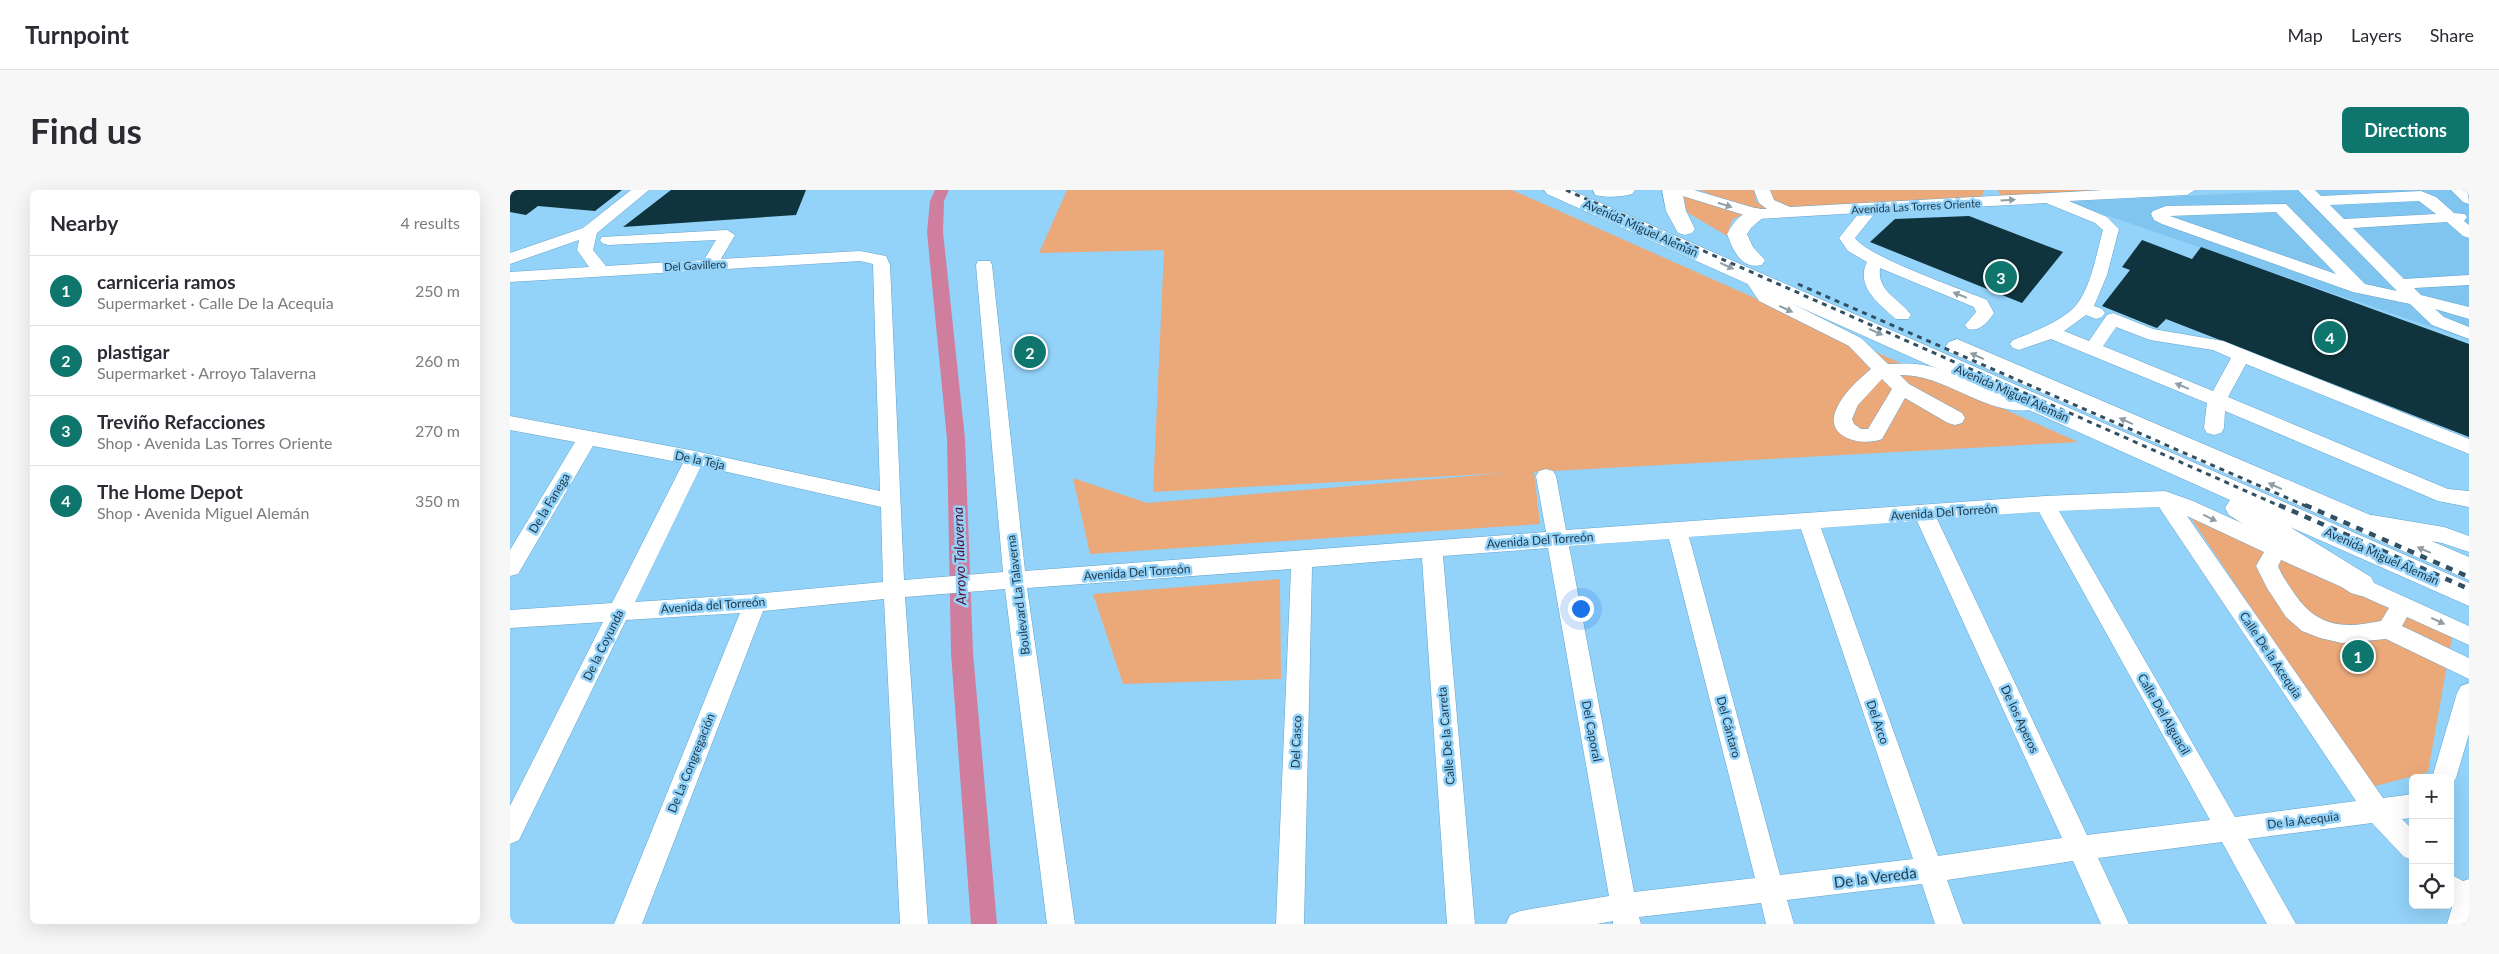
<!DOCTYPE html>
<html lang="en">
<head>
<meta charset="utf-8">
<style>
	body { margin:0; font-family:Lato,sans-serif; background:#f7f7f7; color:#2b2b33 }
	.controls { position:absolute; right:15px; bottom:15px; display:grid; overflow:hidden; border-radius:8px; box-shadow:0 5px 20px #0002 }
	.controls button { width:45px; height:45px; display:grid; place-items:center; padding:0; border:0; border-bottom:1px solid #e1e1e2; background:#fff; color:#2b2b33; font:25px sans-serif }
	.you { position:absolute; left:1070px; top:418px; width:18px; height:18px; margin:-12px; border:4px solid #fff; border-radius:50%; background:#1a73e8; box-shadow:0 0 0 8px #1a73e833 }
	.badge { display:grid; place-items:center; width:32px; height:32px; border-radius:50%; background:#0f766e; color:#fff; font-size:16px; font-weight:700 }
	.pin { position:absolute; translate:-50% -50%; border:2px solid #fff; box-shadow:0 1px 5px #0006 }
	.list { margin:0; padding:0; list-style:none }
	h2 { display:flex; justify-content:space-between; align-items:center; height:65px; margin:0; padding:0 20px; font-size:21px }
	h2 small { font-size:16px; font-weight:400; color:#7c7c81 }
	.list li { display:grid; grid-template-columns:32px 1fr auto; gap:15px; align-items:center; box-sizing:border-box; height:70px; padding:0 20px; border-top:1px solid #e1e1e2 }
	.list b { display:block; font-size:19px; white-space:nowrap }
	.list p { margin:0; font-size:16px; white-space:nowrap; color:#7c7c81 }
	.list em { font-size:16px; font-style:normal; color:#7c7c81 }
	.icon { flex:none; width:28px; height:28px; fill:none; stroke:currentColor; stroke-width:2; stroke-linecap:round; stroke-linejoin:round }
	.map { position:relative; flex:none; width:1959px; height:734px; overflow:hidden; border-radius:8px }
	header { display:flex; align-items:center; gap:30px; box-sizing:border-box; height:70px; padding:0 25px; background:#fff; border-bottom:1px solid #e1e1e2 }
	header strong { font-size:24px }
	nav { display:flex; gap:28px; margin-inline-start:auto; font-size:18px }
	.intro { display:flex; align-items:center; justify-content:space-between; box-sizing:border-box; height:120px; padding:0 30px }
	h1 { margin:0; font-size:35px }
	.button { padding:12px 22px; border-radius:8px; background:#0f766e; color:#fff; font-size:18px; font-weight:700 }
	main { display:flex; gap:30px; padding:0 30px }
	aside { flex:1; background:#fff; border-radius:8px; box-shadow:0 5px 20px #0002 }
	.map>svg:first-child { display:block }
	.built { fill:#7fc5f0 }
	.green { fill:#eba97a }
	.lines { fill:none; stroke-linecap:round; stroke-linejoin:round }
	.canal { fill:#cf7e9d; fill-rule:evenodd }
	.building { fill:#10343d }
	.minor-casing { stroke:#65a3c9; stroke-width:1 }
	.highway-casing { stroke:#65a3c9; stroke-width:1 }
	.minor { fill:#fff; fill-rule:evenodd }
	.highway { fill:#fff; fill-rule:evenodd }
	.rail-far1 { stroke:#315063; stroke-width:3; stroke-dasharray:5 5; stroke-linecap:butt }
	.rail { stroke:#315063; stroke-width:4.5; stroke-dasharray:7 7; stroke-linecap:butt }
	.oneway { fill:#909da5 }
	.labels { text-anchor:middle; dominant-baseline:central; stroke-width:5; stroke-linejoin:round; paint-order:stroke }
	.far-street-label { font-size:11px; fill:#213b4b; stroke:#93d2f9 }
	.street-label { font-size:12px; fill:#213b4b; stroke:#93d2f9 }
	.water-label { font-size:14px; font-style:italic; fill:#580e33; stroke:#93d2f9 }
	.near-street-label { font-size:15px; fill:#213b4b; stroke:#93d2f9 }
</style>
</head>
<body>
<header>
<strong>Turnpoint</strong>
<nav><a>Map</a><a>Layers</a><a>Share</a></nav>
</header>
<div class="intro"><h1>Find us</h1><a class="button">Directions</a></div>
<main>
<aside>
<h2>Nearby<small>4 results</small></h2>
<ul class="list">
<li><span class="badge">1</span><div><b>carniceria ramos</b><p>Supermarket · Calle De la Acequia</p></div><em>250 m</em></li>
<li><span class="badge">2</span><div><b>plastigar</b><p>Supermarket · Arroyo Talaverna</p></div><em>260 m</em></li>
<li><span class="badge">3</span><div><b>Treviño Refacciones</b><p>Shop · Avenida Las Torres Oriente</p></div><em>270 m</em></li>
<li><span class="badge">4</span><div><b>The Home Depot</b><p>Shop · Avenida Miguel Alemán</p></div><em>350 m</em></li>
</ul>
</aside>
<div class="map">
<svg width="1959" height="734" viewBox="0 0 1959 734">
	<rect width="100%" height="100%" fill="#93d2f9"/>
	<polygon class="built" points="1790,0 1959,0 1959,150 1558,12"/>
	<g class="green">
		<polygon points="557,0 1002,0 1568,252 1024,282 1030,334 580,364 563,288 637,313 996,283 643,302 654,60 529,63"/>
		<polygon points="1189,0 1244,0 1246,11 1257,20 1245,21"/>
		<polygon points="1260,0 1474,0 1472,6 1467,8 1274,19 1259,9"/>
		<polygon points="1488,0 1597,0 1490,6"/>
		<polygon points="1169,3 1234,24 1223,29 1219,38 1219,47 1178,23"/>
		<polygon points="1679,325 1942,447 1918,582 1862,597"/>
		<polygon points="770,389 771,489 613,494 583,404"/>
	</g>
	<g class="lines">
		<polygon class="canal" points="425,0 439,0 434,11 433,42 455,249 463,463 487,734 461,734 441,463 437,249 417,42 420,11"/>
	</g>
	<g class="building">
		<polygon points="0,0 112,0 85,21 28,16 16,25 0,22"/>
		<polygon points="161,0 296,0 286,25 113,37"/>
		<polygon points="1459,26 1553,62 1512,113 1360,52 1385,29"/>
		<polygon points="1632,50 1682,69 1691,57 1959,154 1959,247 1656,129 1647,138 1644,137 1592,116 1620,80 1612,77"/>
	</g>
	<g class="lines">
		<defs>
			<g id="minor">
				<path d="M121,0H139L87,43L83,60L96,76L194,70L206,50L98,55L92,53L90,50L92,47L217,40L225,45L211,69L350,61L376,66L380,75L394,390L493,382L466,75L468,71H480L482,75L515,381L1036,342L1026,286L1029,281L1036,279L1043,281L1046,286L1056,340L1535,306L1655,301L1683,311L1959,436V455L1897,427L1892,436L1959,468V489L1876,449L1832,453L1810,448L1792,441L1776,427L1757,398L1746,376L1754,362L1677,326L1873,608L1903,604V628L1892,629L1903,640V670L1894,667L1862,633L1738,649L1786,734H1757L1712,652L1588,668L1619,734H1591L1563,671L1437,690L1453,734H1425L1412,694L1277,710L1284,734H1256L1251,713L1129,727L1131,734H1103V731L1087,734H996L1000,725L1010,721L1099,706L1038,358L933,366L965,734H937L912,368L802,377L794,734H766L781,379L517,398L565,734H537L495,399L395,407L418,734H390L374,409L253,421L132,734H104L230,423L116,430L9,650L0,654V616L93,432L0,438V420L102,413L173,273L83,256L8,384L0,386V360L65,252L0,240V226L185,261L370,301L363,74L350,71L0,92V82L79,77L67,60L69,50L0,74V63L73,38ZM191,276L371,317L373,392L245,404L125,412ZM1649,317L1846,611L1725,627L1549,321ZM1529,322L1700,630L1577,645L1427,329ZM1407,331L1552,648L1428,666L1311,338ZM1291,339L1403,669L1270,685L1179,347ZM1159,349L1245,688L1124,702L1059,356ZM1771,370L1879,418L1871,431C1832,439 1807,437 1784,403C1778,394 1772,386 1768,376Z"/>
				<path d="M1160,0H1184L1248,19H1257L1249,13L1244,0H1260L1264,10L1280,17L1594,0H1685L1677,5L1559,11L1597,27L1609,39L1597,85L1584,116L1592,119L1595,123L1592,127L1586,129L1576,125L1554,141L1579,151L1597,125L1603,123L1643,139L1713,151L1959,249V264L1736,174L1718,207L1938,299L1959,301V317L1928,311L1715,221L1714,238L1711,243L1704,245L1697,243L1694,238L1697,213L1541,149L1509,160L1503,158L1500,154L1503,150C1521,143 1555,130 1567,114C1582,94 1586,64 1593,40L1585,33L1536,13L1366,22L1345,48C1358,67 1451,99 1477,110L1484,123C1477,133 1470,142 1458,139L1455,135L1466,122L1464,117L1370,78C1367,102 1389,108 1401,125L1398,129H1386C1369,114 1345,96 1357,72L1338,61L1329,48L1349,23L1247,29L1163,3ZM1606,137L1640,150L1703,160L1721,168L1703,201L1593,156Z"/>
				<path d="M1788,0H1805L1811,6L1911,1L1926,7L1944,23L1955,24L1957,27L1954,31L1959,35V48L1953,46L1937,32L1843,38L1894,89L1959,85V95L1904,98L1911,105L1959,117V129L1925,119L1934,127L1959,137V149L1922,135L1900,114L1843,102L1652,34L1644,30L1641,24L1643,21L1656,16L1776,14L1855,94L1887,101ZM1909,11L1926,24L1834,29L1820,15ZM1766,22L1826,84L1660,26Z"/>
				<polygon points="1941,0 1958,0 1959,14 1953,12"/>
				<path d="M1241,82L1247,83L1261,103L1351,148L1378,174C1396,173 1414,173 1431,180C1448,186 1464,196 1481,201C1498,207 1514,204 1531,208L1533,213L1531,218C1480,232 1439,184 1390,185L1399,194L1452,223L1455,228L1452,233L1445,235L1438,233L1395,208L1372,249C1353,257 1314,248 1326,220C1333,203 1348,190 1361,179L1339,156L1249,111L1233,87L1235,83ZM1372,189L1382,199L1358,239H1351L1344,234L1342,229L1348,215Z"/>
				<polygon points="1862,325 1934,337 1959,346 1959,362 1932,353 1855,339 1852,333 1855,327"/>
				<polygon points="1959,493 1959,544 1946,588 1940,597 1940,588 1922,588 1947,503 1951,496"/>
				<polygon points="1940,684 1953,691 1959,689 1959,734 1937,734 1942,717"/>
			</g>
			<g id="highway">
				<polygon points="1034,0 1061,0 1959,393 1959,416 1780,337 1861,387 1865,395 1861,403 1851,406 1841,403 1719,325 1715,318 1720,310 1037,4"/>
				<path d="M1083,0H1125L1122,4C1110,7 1097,8 1085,5Z"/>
				<polygon points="1152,0 1172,0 1176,21 1185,39 1182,43 1175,45 1168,43 1156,21"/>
				<path d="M1247,18L1254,20L1257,24L1241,38L1237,44L1243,57L1255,70L1252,75C1231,80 1223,60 1217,44C1224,31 1232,22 1247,18Z"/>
				<polygon points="1447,149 1959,367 1959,390 1439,162 1435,157 1439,152"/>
			</g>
		</defs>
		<use href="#minor" class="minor-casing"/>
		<use href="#highway" class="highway-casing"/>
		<use href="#minor" class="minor"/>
		<use href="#highway" class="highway"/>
		<g class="rail-far1">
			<polyline points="1056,0 1772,317"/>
			<polyline points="1288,94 1798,317"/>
		</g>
		<g class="rail">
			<polyline points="1769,315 1959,399"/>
			<polyline points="1795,315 1959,387"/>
		</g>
	</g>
	<defs><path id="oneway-solid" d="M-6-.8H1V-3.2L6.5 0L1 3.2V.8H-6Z" transform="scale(1.25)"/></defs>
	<g class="oneway">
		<use href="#oneway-solid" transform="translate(1498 10) rotate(-3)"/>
		<use href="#oneway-solid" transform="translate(1215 15) rotate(17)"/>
		<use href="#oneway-solid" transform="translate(1217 76) rotate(24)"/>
		<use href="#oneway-solid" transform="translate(1450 105) rotate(-158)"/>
		<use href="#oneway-solid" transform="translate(1276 119) rotate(25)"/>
		<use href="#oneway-solid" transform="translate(1366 142) rotate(24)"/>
		<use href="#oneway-solid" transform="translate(1467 166) rotate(-156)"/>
		<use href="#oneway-solid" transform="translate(1672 196) rotate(-158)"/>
		<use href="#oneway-solid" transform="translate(1616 231) rotate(-156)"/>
		<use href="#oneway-solid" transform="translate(1765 296) rotate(-156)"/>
		<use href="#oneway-solid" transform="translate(1700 328) rotate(26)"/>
		<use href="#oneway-solid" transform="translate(1914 360) rotate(-157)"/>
		<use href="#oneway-solid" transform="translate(1928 431) rotate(25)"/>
	</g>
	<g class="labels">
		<g class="far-street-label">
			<text transform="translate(1406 16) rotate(-3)">Avenida Las Torres Oriente</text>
			<text transform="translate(185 75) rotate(-3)">Del Gavillero</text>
		</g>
		<g class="street-label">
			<text transform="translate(1131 38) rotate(24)">Avenida Miguel Alemán</text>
			<text transform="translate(1502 203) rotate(24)">Avenida Miguel Alemán</text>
			<text transform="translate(190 270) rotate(12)">De la Teja</text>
			<text transform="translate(39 313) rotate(-59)">De la Fanega</text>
			<text transform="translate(1434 322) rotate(-4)">Avenida Del Torreón</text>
			<text transform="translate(1030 350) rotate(-4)">Avenida Del Torreón</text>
			<text transform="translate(1872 366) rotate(24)">Avenida Miguel Alemán</text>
			<text transform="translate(627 382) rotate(-4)">Avenida Del Torreón</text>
			<text transform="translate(508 405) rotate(-97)">Boulevard La Talaverna</text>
			<text transform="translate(203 415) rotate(-4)">Avenida del Torreón</text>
			<text transform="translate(93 455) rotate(-64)">De la Coyunda</text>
			<text transform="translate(1761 465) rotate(56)">Calle De la Acequia</text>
			<text transform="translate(1654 524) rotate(60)">Calle Del Alguacil</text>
			<text transform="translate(1510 529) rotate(65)">De los Aperos</text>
			<text transform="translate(1368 532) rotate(71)">Del Arco</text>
			<text transform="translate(1219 537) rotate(75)">Del Cántaro</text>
			<text transform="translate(1082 541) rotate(79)">Del Caporal</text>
			<text transform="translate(936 546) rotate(-95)">Calle De la Carreta</text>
			<text transform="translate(786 552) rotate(-88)">Del Casco</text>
			<text transform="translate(181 573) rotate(-68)">De La Congregación</text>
			<text transform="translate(1793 630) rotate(-7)">De la Acequia</text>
		</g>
		<g class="water-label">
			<text transform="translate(449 366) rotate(-92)">Arroyo Talaverna</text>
		</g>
		<g class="near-street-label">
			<text transform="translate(1365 687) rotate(-7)">De la Vereda</text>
		</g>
	</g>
</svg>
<div class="controls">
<button>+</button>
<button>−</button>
<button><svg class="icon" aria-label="locate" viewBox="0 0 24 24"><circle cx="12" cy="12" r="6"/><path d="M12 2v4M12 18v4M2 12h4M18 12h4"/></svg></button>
</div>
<div class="you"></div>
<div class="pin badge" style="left:1848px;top:466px">1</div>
<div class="pin badge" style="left:520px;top:162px">2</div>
<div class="pin badge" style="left:1491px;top:87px">3</div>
<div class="pin badge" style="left:1820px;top:147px">4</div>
</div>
</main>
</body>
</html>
